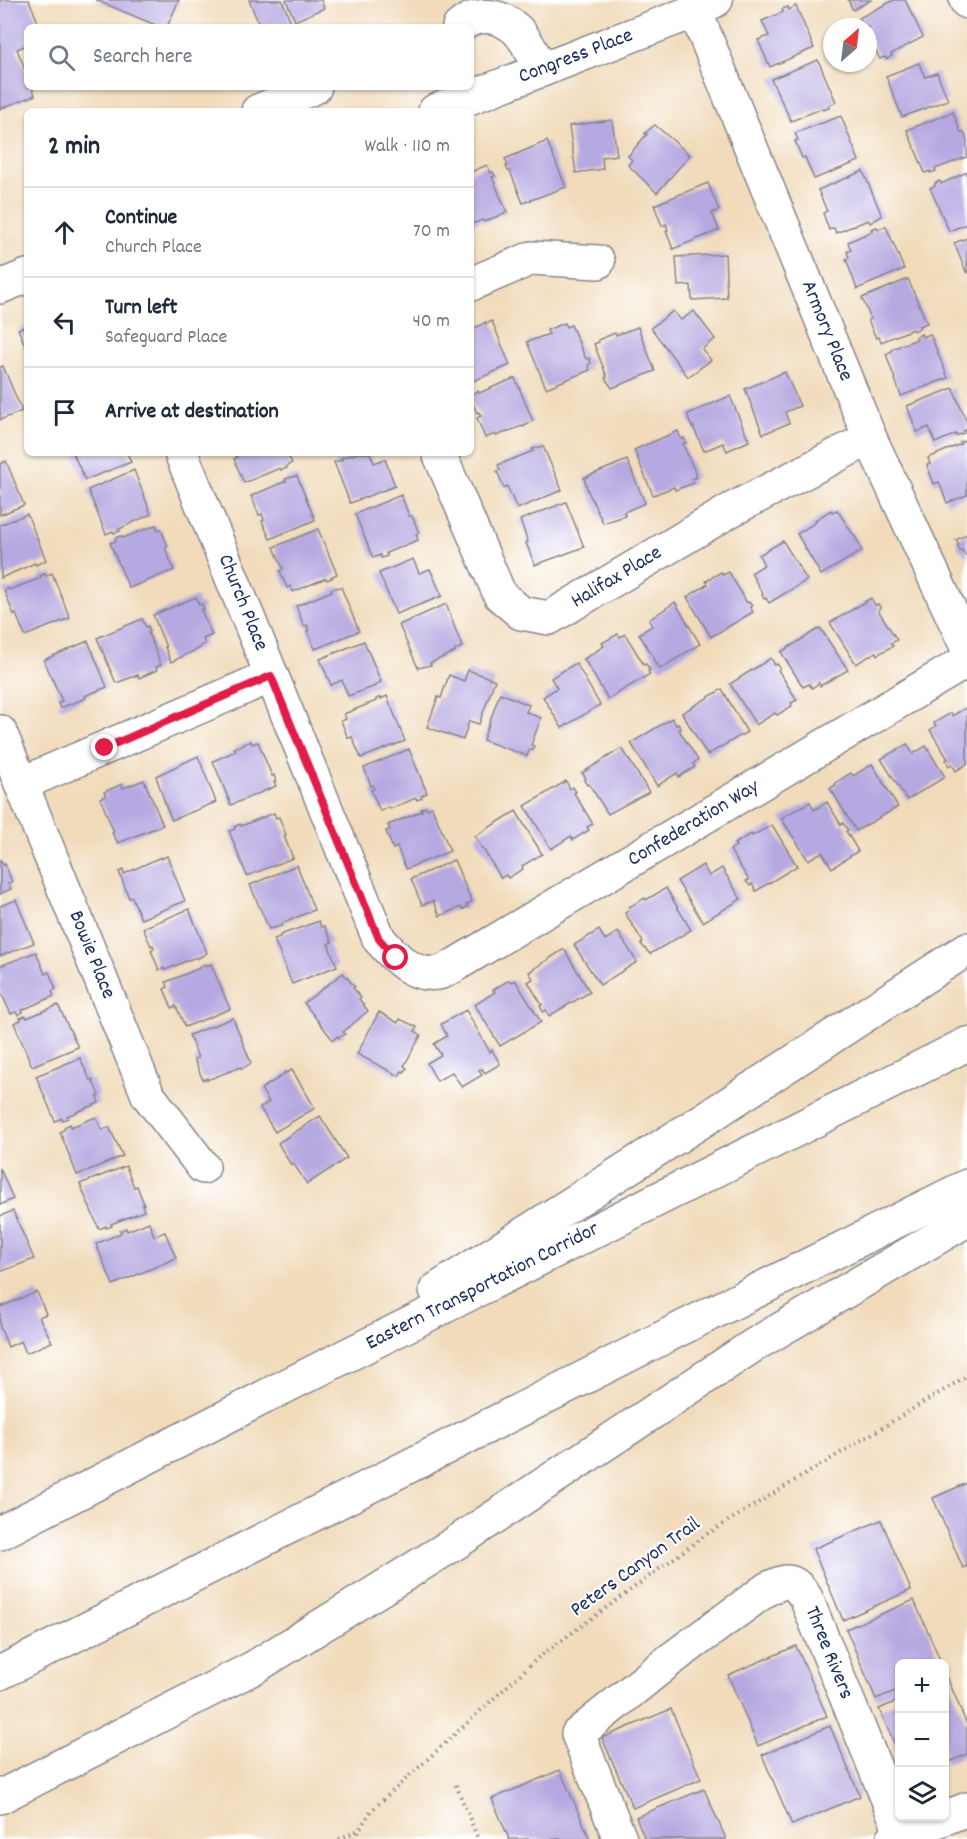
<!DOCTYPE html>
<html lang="en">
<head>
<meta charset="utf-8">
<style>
	body { margin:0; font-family:Dekko,sans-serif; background:#f6f6f7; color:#1f2937 }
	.controls { position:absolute; right:18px; bottom:18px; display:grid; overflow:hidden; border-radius:9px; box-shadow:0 2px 4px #0004 }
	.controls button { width:54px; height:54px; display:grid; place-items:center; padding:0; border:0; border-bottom:2px solid #e0e1e3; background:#fff; color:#1f2937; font:30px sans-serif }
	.compass { position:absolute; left:823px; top:18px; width:54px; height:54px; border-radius:50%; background:#fff; box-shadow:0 2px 4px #0004; rotate:28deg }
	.stop { position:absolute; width:18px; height:18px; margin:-14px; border:4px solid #e11d48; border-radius:50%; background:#fff }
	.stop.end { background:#e11d48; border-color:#fff; box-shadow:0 2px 6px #0008 }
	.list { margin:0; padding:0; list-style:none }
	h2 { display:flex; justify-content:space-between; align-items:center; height:78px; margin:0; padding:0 24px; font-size:26px }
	h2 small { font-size:20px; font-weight:400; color:#747a83 }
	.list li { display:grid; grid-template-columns:39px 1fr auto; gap:18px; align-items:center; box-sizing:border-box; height:90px; padding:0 24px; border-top:2px solid #e0e1e3 }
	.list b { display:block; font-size:22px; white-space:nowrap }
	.list p { margin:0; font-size:20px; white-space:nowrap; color:#747a83 }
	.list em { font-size:20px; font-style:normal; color:#747a83 }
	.icon { flex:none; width:33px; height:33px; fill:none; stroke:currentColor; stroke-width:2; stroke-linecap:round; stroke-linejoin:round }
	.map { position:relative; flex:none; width:967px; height:1839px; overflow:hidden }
	.search { position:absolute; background:#fff; box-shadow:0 2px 4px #0004; left:24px; top:24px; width:450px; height:66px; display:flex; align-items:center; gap:15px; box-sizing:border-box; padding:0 21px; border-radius:9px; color:#747a83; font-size:22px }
	.panel { position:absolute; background:#fff; box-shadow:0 2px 4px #0004; left:24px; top:108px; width:450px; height:348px; border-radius:9px }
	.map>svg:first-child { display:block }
	.building { fill:#b6a8e1 }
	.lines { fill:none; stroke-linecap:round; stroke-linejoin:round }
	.minor-casing { stroke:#86858c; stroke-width:36 }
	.highway-casing { stroke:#86858c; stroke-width:36 }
	.path { stroke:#86858c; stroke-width:4; stroke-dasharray:1.5 4.5; stroke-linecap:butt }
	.minor { stroke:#fff; stroke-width:33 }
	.highway { stroke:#fff; stroke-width:33 }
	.route { stroke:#e11d48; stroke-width:8 }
	.labels { text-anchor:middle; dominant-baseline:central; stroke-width:4.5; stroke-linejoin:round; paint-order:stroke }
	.street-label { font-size:21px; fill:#1b2f5e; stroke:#fff }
</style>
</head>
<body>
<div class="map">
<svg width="967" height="1839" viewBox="0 0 967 1839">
	<rect width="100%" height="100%" fill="#fff"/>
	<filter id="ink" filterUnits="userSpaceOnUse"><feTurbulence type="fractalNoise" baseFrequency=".0167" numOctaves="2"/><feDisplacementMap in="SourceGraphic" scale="12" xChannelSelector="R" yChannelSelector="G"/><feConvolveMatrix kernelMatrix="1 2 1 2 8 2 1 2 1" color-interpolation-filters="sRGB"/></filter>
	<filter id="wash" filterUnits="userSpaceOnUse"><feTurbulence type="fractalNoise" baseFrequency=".008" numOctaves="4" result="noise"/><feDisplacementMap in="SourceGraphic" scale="24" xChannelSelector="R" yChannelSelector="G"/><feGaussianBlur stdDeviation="1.35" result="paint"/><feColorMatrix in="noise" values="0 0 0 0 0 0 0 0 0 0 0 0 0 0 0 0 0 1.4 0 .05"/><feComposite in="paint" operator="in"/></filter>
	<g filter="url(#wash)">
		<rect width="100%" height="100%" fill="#f1dbbb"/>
		<g id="blocks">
			<g class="building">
				<polygon points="0,0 29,0 40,27 27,27 27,45 17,49 27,75 27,87 32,87 35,95 0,109"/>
				<polygon points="96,0 179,0 167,27 160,27"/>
				<polygon points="249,0 282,0 291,22 279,27 260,27"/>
				<polygon points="286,0 321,0 324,8 295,21"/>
				<polygon points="848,0 871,0 853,10"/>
				<polygon points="894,0 905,0 923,37 891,54 892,56 886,59 885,57 880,59 868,35 868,27 864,27 859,18"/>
				<polygon points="796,6 814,48 770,67 758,40 769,36 762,21 783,12 782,9 788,7 789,10"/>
				<polygon points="818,60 836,102 828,106 829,108 823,110 823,108 791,121 771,79"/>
				<polygon points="919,63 925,77 937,73 948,100 902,117 886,76"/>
				<polygon points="953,112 961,133 963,131 967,140 967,157 935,169 936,171 930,173 930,171 925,173 907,130"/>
				<polygon points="841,116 859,161 814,179 805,157 802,158 795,141 798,140 795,133"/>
				<polygon points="612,120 617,155 602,157 603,169 576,173 569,126"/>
				<polygon points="655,125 690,155 657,193 628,165 632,160 628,156 647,134 645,133"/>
				<polygon points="547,141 566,187 523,203 510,171 508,171 506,166 508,166 505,159"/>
				<polygon points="487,165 491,173 493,172 495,176 492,177 507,212 484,222 483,220 471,224 471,172"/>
				<polygon points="863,171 882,216 870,223 868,220 836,233 834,228 829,230 823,213 827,211 818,190"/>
				<polygon points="967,172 967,224 949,231 930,188 935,186 935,183 940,181 941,184"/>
				<polygon points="708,183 719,210 712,213 719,230 673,249 666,231 668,230 666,224 662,226 654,205"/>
				<polygon points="886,226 904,269 857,289 846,259 849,258 847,252 851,250 848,242 873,231 871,229 877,227 878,229"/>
				<polygon points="967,238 967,274 954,243"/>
				<polygon points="725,254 727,298 692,300 691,285 678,286 676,257"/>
				<polygon points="908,279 927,323 919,326 920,328 914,331 913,329 881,342 879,337 876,338 868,320 871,319 862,298"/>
				<polygon points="673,311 681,320 694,311 715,339 702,349 711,360 688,377 651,328"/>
				<polygon points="492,321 510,365 471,382 471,330 486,322 486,324"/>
				<polygon points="565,323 566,327 571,325 586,359 589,358 591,363 588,365 590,370 546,388 527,342 549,334 547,330"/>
				<polygon points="27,326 27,350 18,329"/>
				<polygon points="638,327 655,371 612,388 605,378 607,377 594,344 599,342 598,340 615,333 616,335"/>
				<polygon points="921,334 923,337 930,334 948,378 901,396 886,354 892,351 892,349 917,339 916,337"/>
				<polygon points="3,366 22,411 0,420 0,367"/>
				<polygon points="785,372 800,406 785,412 789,423 763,434 745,389"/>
				<polygon points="515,378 533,421 523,427 522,426 496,436 495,434 485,438 477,418 481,416 479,412 477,413 471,399 471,394 478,391 479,393"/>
				<polygon points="953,388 967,423 967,429 963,431 964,433 956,436 956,434 935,443 929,427 917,432 907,406"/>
				<polygon points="730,396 749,441 727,451 723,443 704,451 693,426 692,427 689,421 688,414"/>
				<polygon points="678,431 681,439 684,438 686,443 683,444 697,477 692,479 694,483 675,490 674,487 653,495 634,450"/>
				<polygon points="965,441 967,444 967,495 947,503 939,482 934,484 927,465 930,464 928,458 961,444 960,442"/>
				<polygon points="543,446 562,490 517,509 507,486 504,488 497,471 500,470 498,465 533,451 532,449"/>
				<polygon points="73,453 127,453 131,462 85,480"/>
				<polygon points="235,453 287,453 292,463 286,466 287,468 281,470 280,468 244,483 234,459 237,458"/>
				<polygon points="358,453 370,453 374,463 385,459 395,486 350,503 334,462 342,460 341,458"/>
				<polygon points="627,460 645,503 624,512 625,516 603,523 588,491 584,478"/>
				<polygon points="6,461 24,505 0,515 0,464"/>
				<polygon points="134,470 151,514 119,529 120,531 114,533 113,531 106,534 88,490"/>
				<polygon points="297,476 315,520 270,539 262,521 264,520 262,514 259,515 251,496 286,481 285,479"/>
				<polygon points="401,495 409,516 412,516 419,533 416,534 418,540 386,553 387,556 381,558 380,555 373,558 355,514"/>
				<polygon points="566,502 584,547 535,565 526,543 528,542 520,520"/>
				<polygon points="831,510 832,512 837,510 857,540 862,551 821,575 797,534 816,522 815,520"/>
				<polygon points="27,514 46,560 36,565 35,563 1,578 0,525"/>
				<polygon points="156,525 158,530 161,529 168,546 165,547 174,570 129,588 110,543 116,541 115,538 122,536 123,538"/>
				<polygon points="318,529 337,574 331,577 332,578 327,580 326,578 293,592 291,586 287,588 280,571 283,569 274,547"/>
				<polygon points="967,534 967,558 962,550 960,551 957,546 959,545 956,540"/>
				<polygon points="783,541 807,580 769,603 766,598 764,599 762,595 763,594 751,573 764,565 759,555"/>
				<polygon points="413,559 419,573 430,569 442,596 396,614 379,573"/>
				<polygon points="721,572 723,575 729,572 747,603 749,602 752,606 750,607 753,612 711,637 687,597 708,584 706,581"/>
				<polygon points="45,573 46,576 52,573 70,618 25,636 16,614 14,615 4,590 8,588 9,590 41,578 40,576"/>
				<polygon points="341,587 359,631 315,649 307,631 309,631 307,625 304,626 296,606 332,591 331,589"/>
				<polygon points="196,597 199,605 202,604 204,609 201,610 212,635 203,639 205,644 200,646 200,648 171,662 165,647 166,647 153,615"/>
				<polygon points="871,598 875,605 878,604 881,608 878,610 897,640 891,643 893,646 877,655 876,652 856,664 830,623"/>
				<polygon points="675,602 700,644 660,669 657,664 656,665 653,659 654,658 639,634 652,626 649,620"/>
				<polygon points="446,604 462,647 455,650 455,652 430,663 431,665 418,668 399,625"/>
				<polygon points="142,619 146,627 148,626 150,631 148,632 161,665 156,667 157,670 139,678 138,675 116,683 97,638"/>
				<polygon points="820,628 848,670 820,686 819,683 812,688 809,684 803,687 781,652"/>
				<polygon points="618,634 620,637 625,634 644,665 646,664 650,670 648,671 650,674 608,699 584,659 604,646 602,643"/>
				<polygon points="88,641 107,687 85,696 86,698 60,708 58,703 62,701 44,660"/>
				<polygon points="364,641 381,682 375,685 376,686 348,696 342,680 331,685 320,659"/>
				<polygon points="771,658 775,665 777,664 780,668 778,670 797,700 791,703 792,706 777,715 775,713 756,725 730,684"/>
				<polygon points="576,663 600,705 562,728 543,697 557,688 551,678"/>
				<polygon points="468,670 495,680 479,724 469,721 463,740 427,727 438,697 441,698 449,675 464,681"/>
				<polygon points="722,689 747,732 707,755 682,713"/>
				<polygon points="500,693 529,705 526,712 541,718 531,745 534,746 533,750 530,749 527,756 483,740"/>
				<polygon points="387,696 405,741 361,758 352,737 348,738 341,721 346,719 344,714 376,701 376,699 381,697 381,699"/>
				<polygon points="967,707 967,764 956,771 952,764 949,766 946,760 948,759 930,730 936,726 934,723 951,713 952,716"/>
				<polygon points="672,718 676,725 678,724 681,729 679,730 698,760 693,764 695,767 679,777 677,773 657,786 631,743"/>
				<polygon points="251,741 252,744 258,742 272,776 274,775 276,781 274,782 276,786 231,805 213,761 236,751 234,748"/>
				<polygon points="907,744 913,754 926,746 945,777 907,800 881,759"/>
				<polygon points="622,748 649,792 608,814 589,784 587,785 584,780 586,778 582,773"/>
				<polygon points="409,749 427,793 421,796 422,798 417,800 416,798 390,809 389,807 380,811 371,790 374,789 373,785 371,786 364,768"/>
				<polygon points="198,756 216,802 172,820 167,809 156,776"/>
				<polygon points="872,764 898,807 856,831 830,788 836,785 835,783 851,773 853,776"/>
				<polygon points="144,780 163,825 118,843 112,833 114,832 100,798 106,796 104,792 122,784 123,788"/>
				<polygon points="566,781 570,789 573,787 576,792 574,793 593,824 587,827 589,830 573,840 571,836 551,849 525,806"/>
				<polygon points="810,802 814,810 827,802 841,825 843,823 848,830 846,831 858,851 832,868 822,852 808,860 781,818"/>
				<polygon points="426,807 427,809 432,807 450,851 406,869 397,847 393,849 386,831 390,830 388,825 422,811 421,809"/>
				<polygon points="516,811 542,854 522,866 523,869 508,878 506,875 501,878 483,849 482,849 475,836"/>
				<polygon points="274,813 276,818 279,817 286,835 284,836 293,858 247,876 229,831 235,829 234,827 240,824 241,826"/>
				<polygon points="772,825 797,866 756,891 752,884 750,886 746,881 749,880 730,850 736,846 734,844 751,834 752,836"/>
				<polygon points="167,856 185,901 141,919 132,897 129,898 119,872 123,870 124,874 161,857 161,859"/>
				<polygon points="0,859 3,865 5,864 12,882 8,883 11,889 0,894"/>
				<polygon points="454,860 472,902 466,905 468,907 462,910 461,907 440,916 433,901 422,905 411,879"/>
				<polygon points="297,865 314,910 281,924 282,926 269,929 250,885"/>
				<polygon points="703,865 709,876 722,868 741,899 703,922 677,881"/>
				<polygon points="666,888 691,930 650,954 641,944 643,942 625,913 630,909 629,907 645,898 646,900"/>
				<polygon points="16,900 34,943 0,956 0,906"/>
				<polygon points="189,909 207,953 197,959 196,957 165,970 164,968 159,970 151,950 154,948 153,945 151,946 143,928"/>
				<polygon points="319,921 321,927 324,926 332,942 328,944 337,966 292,984 274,939 280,937 280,935"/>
				<polygon points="599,930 605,940 618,932 637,962 600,985 574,945"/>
				<polygon points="564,949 590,992 549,1016 546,1010 543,1012 540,1006 542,1005 528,982 533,979 529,972"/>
				<polygon points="36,952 45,974 49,972 56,989 52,991 54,996 22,1010 23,1012 18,1015 16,1012 11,1014 0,990 0,966"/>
				<polygon points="205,964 206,966 211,964 230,1009 185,1027 176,1006 172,1008 164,989 168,987 166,982 200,968 199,967"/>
				<polygon points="343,973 355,987 353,988 361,998 359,999 368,1011 343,1032 345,1034 339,1038 338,1036 333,1040 304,1003"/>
				<polygon points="509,980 511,982 515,980 541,1022 500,1046 475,1005 495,992 493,990"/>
				<polygon points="58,1005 78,1047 32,1066 14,1023 21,1020 20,1018 26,1016 27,1018"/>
				<polygon points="466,1010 490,1052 492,1050 500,1064 485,1073 482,1069 479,1070 482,1075 462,1087 452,1072 437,1081 427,1063 441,1055 434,1044 447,1036 441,1024"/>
				<polygon points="379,1012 398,1023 400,1019 417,1027 415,1031 421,1035 404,1066 407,1068 404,1072 402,1071 399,1076 357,1054"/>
				<polygon points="233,1018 251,1063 242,1069 241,1067 207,1080 207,1078 203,1080 194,1059 198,1058 189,1035"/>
				<polygon points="80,1058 90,1080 92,1079 99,1095 97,1097 99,1103 67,1116 68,1118 62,1120 62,1118 55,1121 36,1076"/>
				<polygon points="292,1070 315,1108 275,1132 260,1108 269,1102 261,1089 282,1076 285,1072 286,1073"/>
				<polygon points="320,1116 347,1158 307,1184 293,1163 291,1165 278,1143"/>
				<polygon points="96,1117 102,1130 109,1127 123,1156 77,1175 60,1132 65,1129 64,1127 70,1124 71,1127"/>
				<polygon points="126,1166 134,1187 137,1186 144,1204 142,1205 144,1211 111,1224 112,1226 106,1228 106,1226 99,1229 80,1184"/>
				<polygon points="0,1168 13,1199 0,1205"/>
				<polygon points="13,1211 34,1259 0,1272 0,1216"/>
				<polygon points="149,1222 154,1236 165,1232 176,1258 113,1285 96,1244 121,1233 120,1231 126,1228 127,1231"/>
				<polygon points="37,1292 46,1314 39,1317 52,1342 26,1353 21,1341 8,1347 0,1327 0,1307"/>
				<polygon points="967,1483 967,1566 963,1568 933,1498"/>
				<polygon points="881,1520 911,1590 843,1620 813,1549"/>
				<polygon points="914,1600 942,1664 900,1664 900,1689 876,1699 846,1629"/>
				<polygon points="796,1646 827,1716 758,1746 728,1675"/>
				<polygon points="948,1679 967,1725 967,1754 945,1764 945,1681"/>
				<polygon points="900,1700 900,1756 879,1709"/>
				<polygon points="671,1709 701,1779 633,1808 602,1738"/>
				<polygon points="830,1726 860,1796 792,1825 762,1755"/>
				<polygon points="560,1770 590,1839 509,1839 492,1799"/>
				<polygon points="704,1789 726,1839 645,1839 636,1817"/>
			</g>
		</g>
	</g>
	<g filter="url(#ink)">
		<use href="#blocks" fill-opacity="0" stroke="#86858c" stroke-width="1.5"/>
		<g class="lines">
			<defs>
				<g id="minor">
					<polyline points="966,0 967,2"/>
					<polyline points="695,11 870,438 967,647"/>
					<path d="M459,27C476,11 500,14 517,30C527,40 535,58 542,70"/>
					<polyline points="258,111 315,87"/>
					<polyline points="435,111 695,11 716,0"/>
					<polyline points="471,284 532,258 598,262"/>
					<polyline points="0,287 27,276"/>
					<path d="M181,453L379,939C395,957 412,977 438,973C445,972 453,966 460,962L967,661"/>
					<polyline points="439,453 500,595 521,613 549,618 731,510 870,438"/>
					<polyline points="0,732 148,1095 203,1167"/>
					<polyline points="21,784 271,676"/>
					<path d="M620,1839L578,1734L670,1660L767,1589C788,1579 793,1578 806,1598L904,1839"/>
					<polyline points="893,1839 967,1809"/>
				</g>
				<g id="highway">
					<polyline points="436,1290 719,1110 967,949"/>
					<polyline points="0,1533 278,1390 967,1044"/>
					<polyline points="0,1673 690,1324 967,1186"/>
					<polyline points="0,1797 253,1668 457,1542 754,1345 967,1220"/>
				</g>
			</defs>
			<use href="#minor" class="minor-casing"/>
			<use href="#highway" class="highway-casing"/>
			<g class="path">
				<polyline points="456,1785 478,1839"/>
				<polyline points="339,1839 359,1830"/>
				<polyline points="356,1839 359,1830 371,1811 539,1657 707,1534 967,1376"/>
			</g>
			<use href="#minor" class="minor"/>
			<use href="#highway" class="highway"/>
		</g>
	</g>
	<g class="lines" filter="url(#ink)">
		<polyline class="route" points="105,748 271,676 379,939 396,958"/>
	</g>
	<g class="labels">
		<g class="street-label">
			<text transform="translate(576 57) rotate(-21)">Congress Place</text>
			<text transform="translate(826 331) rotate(68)">Armory Place</text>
			<text transform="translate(617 578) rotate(-31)">Halifax Place</text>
			<text transform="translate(242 603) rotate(68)">Church Place</text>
			<text transform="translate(694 824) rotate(-31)">Confederation Way</text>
			<text transform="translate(91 955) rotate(68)">Bowie Place</text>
			<text transform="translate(483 1287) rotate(-27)">Eastern Transportation Corridor</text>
			<text transform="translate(636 1568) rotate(-36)">Peters Canyon Trail</text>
			<text transform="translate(828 1653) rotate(68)">Three Rivers</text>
		</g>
	</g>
</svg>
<div class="controls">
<button>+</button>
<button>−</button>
<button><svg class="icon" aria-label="layers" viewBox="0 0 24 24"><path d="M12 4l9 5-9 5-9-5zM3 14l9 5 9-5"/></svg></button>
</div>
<svg class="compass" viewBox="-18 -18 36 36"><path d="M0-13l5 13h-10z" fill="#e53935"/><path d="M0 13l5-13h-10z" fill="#747a83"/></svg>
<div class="stop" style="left:396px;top:958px"></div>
<div class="stop end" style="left:105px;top:748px"></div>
<div class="search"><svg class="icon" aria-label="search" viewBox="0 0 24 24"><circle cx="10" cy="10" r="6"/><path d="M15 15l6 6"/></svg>Search here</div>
<section class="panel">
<h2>2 min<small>Walk · 110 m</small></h2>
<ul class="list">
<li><svg class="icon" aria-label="ahead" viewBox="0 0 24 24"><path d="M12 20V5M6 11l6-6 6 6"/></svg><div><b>Continue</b><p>Church Place</p></div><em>70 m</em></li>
<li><svg class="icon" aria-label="left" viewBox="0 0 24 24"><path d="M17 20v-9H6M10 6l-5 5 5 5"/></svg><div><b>Turn left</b><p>Safeguard Place</p></div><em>40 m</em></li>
<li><svg class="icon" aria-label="arrive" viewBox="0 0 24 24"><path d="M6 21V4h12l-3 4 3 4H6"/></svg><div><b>Arrive at destination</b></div></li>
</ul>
</section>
</div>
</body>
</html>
